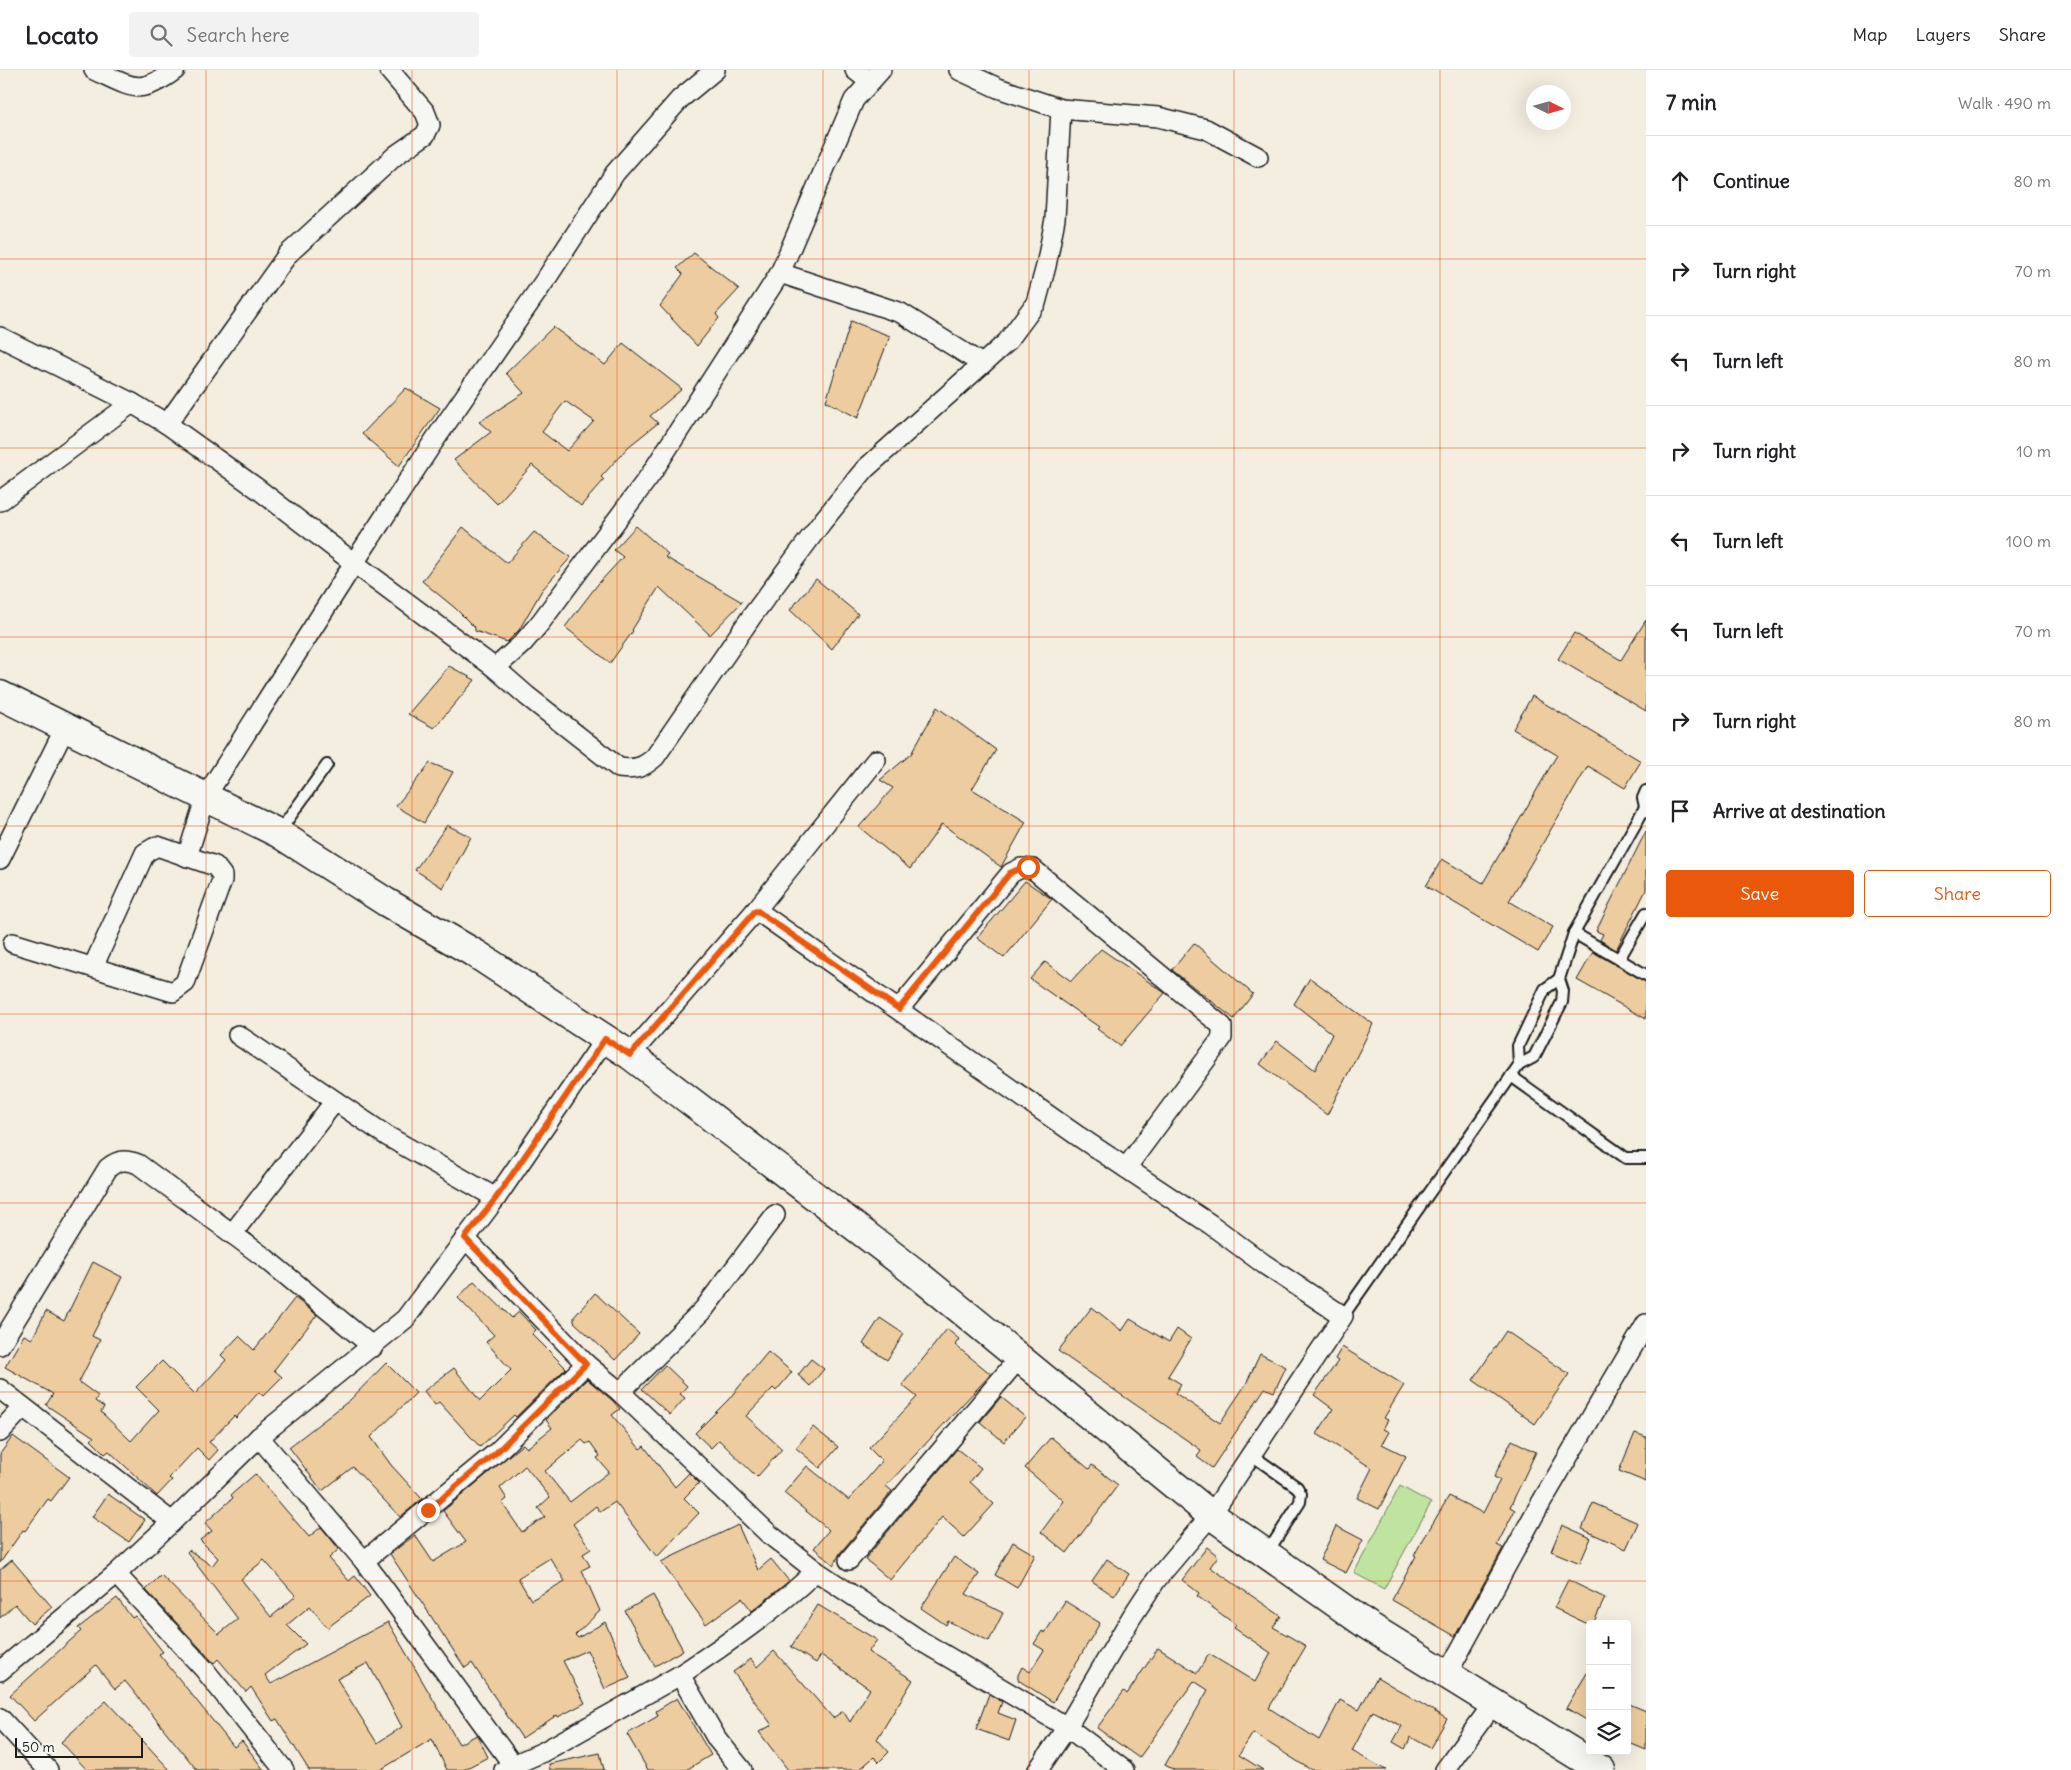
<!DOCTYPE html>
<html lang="en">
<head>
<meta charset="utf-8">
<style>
	body { margin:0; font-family:Delius,sans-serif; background:#f2f2f2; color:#202124 }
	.controls { position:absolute; right:15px; bottom:15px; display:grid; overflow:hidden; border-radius:5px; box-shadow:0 5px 20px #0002 }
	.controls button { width:45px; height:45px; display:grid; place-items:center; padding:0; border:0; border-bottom:1px solid #e0e0e0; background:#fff; color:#202124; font:25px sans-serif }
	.compass { position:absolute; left:1526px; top:15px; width:45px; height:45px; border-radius:50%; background:#fff; box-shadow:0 5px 20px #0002; rotate:95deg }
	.scale { position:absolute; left:15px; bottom:12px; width:128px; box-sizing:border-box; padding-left:5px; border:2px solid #1c1c1c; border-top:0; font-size:14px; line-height:18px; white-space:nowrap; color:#1c1c1c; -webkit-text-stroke:4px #f6f6f2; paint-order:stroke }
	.stop { position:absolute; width:15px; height:15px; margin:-11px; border:4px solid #ea580c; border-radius:50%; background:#fff }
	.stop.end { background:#ea580c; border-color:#fff; box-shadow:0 1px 5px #0008 }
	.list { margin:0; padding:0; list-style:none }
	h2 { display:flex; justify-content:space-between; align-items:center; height:65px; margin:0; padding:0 20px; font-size:21px }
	h2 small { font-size:16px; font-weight:400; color:#757577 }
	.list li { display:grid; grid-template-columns:32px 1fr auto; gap:15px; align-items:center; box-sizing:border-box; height:90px; padding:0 20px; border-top:1px solid #e0e0e0 }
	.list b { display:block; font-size:19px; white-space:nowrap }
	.list em { font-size:16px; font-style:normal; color:#757577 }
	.actions { display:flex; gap:10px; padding:15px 20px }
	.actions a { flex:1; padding:11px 0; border:1px solid #ea580c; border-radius:5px; text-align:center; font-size:18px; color:#ea580c }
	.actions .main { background:#ea580c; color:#fff }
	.icon { flex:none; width:28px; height:28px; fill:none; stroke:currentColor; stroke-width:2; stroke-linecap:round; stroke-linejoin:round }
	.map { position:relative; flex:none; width:1646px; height:1700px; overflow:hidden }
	header { display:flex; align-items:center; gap:30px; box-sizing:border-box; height:70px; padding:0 25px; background:#fff; border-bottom:1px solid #e0e0e0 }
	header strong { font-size:24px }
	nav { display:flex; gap:28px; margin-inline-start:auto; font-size:18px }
	.search { width:350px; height:45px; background:#f2f2f2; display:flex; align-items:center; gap:12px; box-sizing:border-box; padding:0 18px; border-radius:5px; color:#757577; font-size:19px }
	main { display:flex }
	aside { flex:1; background:#fff }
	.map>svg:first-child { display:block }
	.green { fill:#bfe49f; stroke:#6e805e }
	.building { fill:#edcd9f; stroke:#1c1c1c; fill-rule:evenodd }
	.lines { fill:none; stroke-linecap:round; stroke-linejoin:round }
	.service-casing { stroke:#1c1c1c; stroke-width:14 }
	.minor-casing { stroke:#1c1c1c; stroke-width:22 }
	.secondary-casing { stroke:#1c1c1c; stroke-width:31 }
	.service { stroke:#f6f6f2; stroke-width:10 }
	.minor { stroke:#f6f6f2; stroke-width:19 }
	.secondary { stroke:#f6f6f2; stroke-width:28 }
	.route { stroke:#ea580c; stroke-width:6 }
	.grid { fill:none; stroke:#e8590c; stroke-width:1; stroke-opacity:0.55 }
</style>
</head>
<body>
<header>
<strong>Locato</strong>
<div class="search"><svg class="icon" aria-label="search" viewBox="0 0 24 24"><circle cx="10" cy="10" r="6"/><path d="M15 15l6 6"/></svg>Search here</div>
<nav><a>Map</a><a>Layers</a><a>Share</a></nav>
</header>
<main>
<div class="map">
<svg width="1646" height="1700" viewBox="0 0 1646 1700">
	<rect width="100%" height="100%" fill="#f4eee1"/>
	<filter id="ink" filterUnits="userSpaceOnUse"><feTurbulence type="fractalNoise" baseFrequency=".02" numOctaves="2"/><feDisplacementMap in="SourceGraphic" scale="10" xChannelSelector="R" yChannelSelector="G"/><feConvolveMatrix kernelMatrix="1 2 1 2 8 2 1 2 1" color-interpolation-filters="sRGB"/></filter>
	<g filter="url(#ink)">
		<polygon class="green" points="1400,1416 1431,1433 1384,1519 1354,1503"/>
		<g class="building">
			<polygon points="694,183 739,219 716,244 719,248 697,276 660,236 683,204 677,198"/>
			<polygon points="851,251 890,266 858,348 826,331"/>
			<path d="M553,257L605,295L623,273L682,319L650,346L658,353L628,377L601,407L604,410L581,436L532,395L497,434L454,390L491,362L479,352L524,323L506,303ZM565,331L594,351L567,381L542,362Z"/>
			<polygon points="406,318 440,338 399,396 362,364"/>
			<polygon points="636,456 668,484 665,487 742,532 710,565 659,517 632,560 633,561 610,593 565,557 598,514 623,487 614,480"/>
			<polygon points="463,457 507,493 534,462 571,487 542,520 519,560 507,572 475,561 475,558 455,538 422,511"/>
			<polygon points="816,509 858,544 832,579 790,540"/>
			<polygon points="1646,550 1646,641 1558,589 1574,563 1621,590"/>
			<polygon points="449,596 475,610 434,658 408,644"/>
			<polygon points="1532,626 1641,691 1625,718 1588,696 1509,831 1553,857 1538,882 1426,816 1442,789 1483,813 1557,685 1513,659"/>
			<polygon points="937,637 996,680 972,719 1026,752 1001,797 942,754 910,799 859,757 893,718 880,710 911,684"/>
			<polygon points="430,693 453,702 424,753 396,736"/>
			<polygon points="447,755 471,767 443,818 415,800"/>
			<polygon points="1646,761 1646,820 1616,880 1600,870 1603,864 1596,861"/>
			<polygon points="1025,811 1052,829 1004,888 977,868"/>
			<polygon points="1194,873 1253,924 1234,949 1172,900"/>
			<polygon points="1101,879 1165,923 1120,976 1097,959 1099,957 1030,909 1045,892 1071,911"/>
			<polygon points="1593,882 1646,912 1646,949 1577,910"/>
			<polygon points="1310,908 1373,954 1327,1045 1260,994 1277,971 1315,1000 1332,964 1294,934"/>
			<polygon points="93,1192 122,1207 92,1266 100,1270 79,1312 98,1326 95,1331 104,1337 101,1342 131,1371 159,1340 136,1317 162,1291 195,1324 226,1290 221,1285 239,1266 254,1280 295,1228 317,1245 274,1300 282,1307 263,1326 259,1322 236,1348 234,1346 209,1372 218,1380 209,1390 197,1378 169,1408 172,1410 157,1426 109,1381 105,1384 91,1370 94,1367 46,1335 53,1324 5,1297 24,1265 32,1269 46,1241 64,1251"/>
			<polygon points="474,1211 512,1248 519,1242 536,1260 532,1264 566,1298 516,1347 514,1345 480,1377 439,1332 435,1335 424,1321 454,1298 480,1331 511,1300 486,1272 494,1265 458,1228"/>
			<polygon points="595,1223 639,1264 615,1290 574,1252 574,1247"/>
			<polygon points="1092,1237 1122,1261 1130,1249 1169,1272 1177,1259 1191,1269 1168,1306 1181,1314 1175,1323 1220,1353 1246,1314 1260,1284 1286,1297 1274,1322 1265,1318 1212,1398 1197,1387 1201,1380 1058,1281"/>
			<polygon points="880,1248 904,1264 887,1290 863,1274"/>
			<polygon points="947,1259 959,1269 955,1275 991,1304 886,1416 892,1421 840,1483 834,1495 814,1478 829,1460 784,1423 807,1396 849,1430 882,1391 869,1378 917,1327 902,1315"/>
			<polygon points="1506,1261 1569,1304 1535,1354 1473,1310"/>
			<polygon points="1342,1277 1404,1315 1384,1348 1388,1350 1383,1359 1389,1362 1382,1374 1406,1386 1379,1439 1357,1428 1372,1398 1317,1364 1333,1339 1314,1325 1338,1291 1335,1289"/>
			<polygon points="768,1282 792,1302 776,1321 773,1318 746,1346 782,1379 757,1407 719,1370 711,1378 695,1363 728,1330"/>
			<polygon points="811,1289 824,1299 810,1316 798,1305"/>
			<polygon points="386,1293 416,1323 371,1367 391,1395 422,1429 400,1447 353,1397 322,1421 289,1377 350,1330"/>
			<polygon points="665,1295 687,1316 680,1324 685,1328 670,1345 642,1319"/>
			<path d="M587,1309L613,1331L620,1339L612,1345L640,1379L644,1376L675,1417L689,1403L699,1413L684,1428L699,1443L657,1487L615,1432L600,1442L596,1436L573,1454L591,1479L583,1484L590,1496L582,1500L600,1541L575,1565L578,1568L605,1552L630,1608L605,1619L587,1580L563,1591L585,1633L558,1647L557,1645L522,1668L472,1593L465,1598L390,1484L415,1465L433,1492L466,1472L443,1441L523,1374L527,1378L552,1358L546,1350ZM582,1370L586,1374L590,1372L600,1386L597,1388L609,1402L570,1432L545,1401ZM525,1396L550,1427L538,1438L545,1447L522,1462L502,1433L507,1429L500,1418ZM550,1488L565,1511L531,1530L518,1508Z"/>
			<polygon points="1001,1327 1025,1347 1004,1372 980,1352"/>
			<polygon points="813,1357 838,1377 820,1398 796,1378"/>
			<polygon points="1635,1363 1646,1367 1646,1412 1619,1401"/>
			<polygon points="13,1366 69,1407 51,1431 48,1429 25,1461 23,1460 0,1493 0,1384"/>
			<polygon points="1051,1367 1089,1399 1092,1395 1118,1415 1067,1483 1041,1462 1064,1431 1025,1398"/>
			<polygon points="1512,1370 1536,1382 1510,1437 1515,1440 1497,1475 1503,1478 1455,1566 1392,1530 1416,1486 1414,1485 1449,1426 1483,1443 1500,1410 1494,1407"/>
			<polygon points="957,1379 981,1398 970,1412 994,1434 964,1467 942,1447 890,1510 865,1489"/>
			<path d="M255,1404L309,1467L321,1457L339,1479L329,1488L349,1511L355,1506L370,1526L327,1558L310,1536L287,1555L306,1574L265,1605L271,1614L388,1552L459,1674L477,1665L488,1687L463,1700H447L432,1669L380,1700H309L277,1649L273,1651L251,1617L246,1622L218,1589L214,1593L146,1520L161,1505L219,1564L238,1549L187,1482L189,1480L212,1496L218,1488L200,1470L212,1461L205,1453L233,1428L231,1425ZM264,1490L296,1526L271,1547L241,1509ZM368,1593L402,1657L377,1673L337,1609Z"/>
			<polygon points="108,1424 145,1450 129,1472 92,1447"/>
			<polygon points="1593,1433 1638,1453 1626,1479 1582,1459"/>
			<polygon points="738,1455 758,1500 771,1489 789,1511 752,1541 742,1528 706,1554 661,1492"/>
			<polygon points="1562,1455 1591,1468 1580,1493 1551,1481"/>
			<polygon points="1336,1456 1363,1470 1346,1503 1320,1490"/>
			<polygon points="1013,1472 1035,1485 1017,1518 995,1505"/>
			<polygon points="1207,1477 1218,1486 1210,1497 1281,1546 1273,1557 1306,1576 1269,1638 1319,1670 1340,1630 1359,1640 1377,1607 1447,1649 1430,1678 1411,1667 1405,1679 1393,1672 1402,1656 1373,1641 1352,1681 1386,1700 1311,1700 1253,1663 1239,1685 1263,1700 1174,1700 1165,1695 1208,1620 1194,1611 1139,1688 1097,1658 1124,1621 1127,1624 1158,1578 1197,1603 1209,1584 1255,1612 1271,1583 1234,1558 1236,1555 1197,1526 1199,1523 1182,1510"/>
			<polygon points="954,1487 979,1504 966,1524 1003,1543 989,1571 948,1551 946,1555 921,1538"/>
			<polygon points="1107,1489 1129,1504 1114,1526 1092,1511"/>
			<polygon points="12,1490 52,1537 32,1554 15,1534 0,1548 0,1500"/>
			<polygon points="1568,1510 1605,1528 1593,1554 1590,1555 1554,1538"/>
			<polygon points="653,1525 683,1580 655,1596 625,1541"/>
			<polygon points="117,1528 132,1548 135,1546 163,1582 159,1584 234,1677 242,1671 264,1700 197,1700 125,1611 115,1619 96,1595 34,1651 10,1625 81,1561 78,1558"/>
			<polygon points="1065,1531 1100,1553 1053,1632 1018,1610 1018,1605 1022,1597 1030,1602 1044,1580 1034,1574 1042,1561 1045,1563"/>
			<polygon points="818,1535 877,1570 868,1582 913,1610 877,1669 889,1682 879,1692 874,1687 859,1700 788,1700 759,1662 772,1655 733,1602 751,1589 757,1597 774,1581 833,1648 843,1641 850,1652 870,1619 821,1585 816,1593 791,1577"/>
			<polygon points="1590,1598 1590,1652 1566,1638"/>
			<polygon points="989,1624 1002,1632 998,1643 1016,1650 1009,1671 976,1659"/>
			<polygon points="677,1628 711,1685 686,1700 648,1700 627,1664 658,1646 656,1641"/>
			<polygon points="106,1631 170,1700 87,1700 61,1672"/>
			<polygon points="1627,1633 1646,1641 1646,1680 1627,1672"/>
			<polygon points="600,1683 604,1700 550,1700 549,1694"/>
		</g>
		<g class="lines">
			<defs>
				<g id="service">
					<polyline points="1646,721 1643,728 1646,741"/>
					<polyline points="279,762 327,695"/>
					<polyline points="1574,863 1646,905"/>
					<polyline points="1619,889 1646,843"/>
					<polyline points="1519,995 1518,976 1545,919 1559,909"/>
					<polyline points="1511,1006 1626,1088 1646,1088"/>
					<polyline points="1343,1246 1519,995 1534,987 1562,932 1563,921 1559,909 1574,863 1644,739"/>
					<polyline points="1250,1384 1297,1417 1301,1424 1300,1432 1267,1483"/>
				</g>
				<g id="minor">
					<path d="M94,0C132,17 139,27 175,0"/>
					<polyline points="855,0 869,11"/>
					<polyline points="959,0 998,18 1061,39 1158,47 1206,59 1258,87"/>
					<polyline points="780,203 901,243 982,294"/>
					<path d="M0,267L132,333L167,354L258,419L354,493L495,598L527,626L619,698C635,700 643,698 655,687L752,546L822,452L865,399L1007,272L1036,233L1046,196L1055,149L1061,39"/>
					<polyline points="167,354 288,184 396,85 425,65 430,55 425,42 389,0"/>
					<polyline points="0,431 132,333"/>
					<polyline points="495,598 522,574 540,553 651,404 780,203 854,30 881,0"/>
					<polyline points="187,787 206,726 354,493 434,371 548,206 615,103 680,29 715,0"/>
					<polyline points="0,789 65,658"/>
					<polyline points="756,840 1078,1066 1210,1154 1264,1194 1343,1246 1211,1445 1156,1510 1131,1548 1067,1657 1038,1700"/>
					<polyline points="13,873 173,922 185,913 222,810 222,805 215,796 157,776 145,783 93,897"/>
					<polyline points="899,939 1011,803 1021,798 1033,799 1222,956 1222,968 1126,1098"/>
					<polyline points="238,965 387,1066 496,1128"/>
					<polyline points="630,985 756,840 876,690"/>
					<polyline points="232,1164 335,1031"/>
					<polyline points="465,1168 586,1294 620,1322 769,1464 816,1501"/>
					<path d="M0,1275L108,1098C118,1090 125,1089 138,1094L265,1188L373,1277"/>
					<polyline points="0,1319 172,1452 116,1504 0,1601"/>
					<polyline points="620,1322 704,1239 775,1145"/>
					<polyline points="0,1362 23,1337"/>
					<polyline points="259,1367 364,1491 513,1695 504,1700"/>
					<polyline points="172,1452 259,1367 405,1249 496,1128 605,969"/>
					<polyline points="849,1490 1019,1288"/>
					<polyline points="364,1491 497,1382 586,1294"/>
					<polyline points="116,1504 204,1599 284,1700"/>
					<path d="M680,1605C728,1573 774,1541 816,1501L921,1571L1067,1657L1124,1700"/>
					<polyline points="1446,1606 1534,1445 1646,1254"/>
					<polyline points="0,1648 48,1700"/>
					<polyline points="517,1700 513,1695 543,1682 680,1605 717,1669 742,1700"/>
					<polyline points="1445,1700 1493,1634"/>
				</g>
				<polyline id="secondary" points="0,625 278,763 386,832 476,884 630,985 917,1204 1211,1445 1367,1555 1601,1700"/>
			</defs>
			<use href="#service" class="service-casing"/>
			<use href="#minor" class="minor-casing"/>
			<use href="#secondary" class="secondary-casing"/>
			<use href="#service" class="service"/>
			<use href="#minor" class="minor"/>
			<use href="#secondary" class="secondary"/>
		</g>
	</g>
	<g class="lines" filter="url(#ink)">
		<polyline class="route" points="428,1440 497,1382 586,1294 465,1168 496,1128 605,969 630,985 756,840 899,939 1010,803 1021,798 1028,797"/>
	</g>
	<path class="grid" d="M206,0V1700M412,0V1700M617,0V1700M823,0V1700M1029,0V1700M1234,0V1700M1440,0V1700M0,189H1646M0,378H1646M0,567H1646M0,756H1646M0,944H1646M0,1133H1646M0,1322H1646M0,1511H1646"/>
</svg>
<div class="controls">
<button>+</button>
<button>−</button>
<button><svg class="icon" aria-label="layers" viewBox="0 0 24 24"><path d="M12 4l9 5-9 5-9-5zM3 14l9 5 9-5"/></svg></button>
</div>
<svg class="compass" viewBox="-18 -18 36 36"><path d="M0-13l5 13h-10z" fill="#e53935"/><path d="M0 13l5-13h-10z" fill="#757577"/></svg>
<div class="scale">50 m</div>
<div class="stop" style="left:1028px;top:797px"></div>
<div class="stop end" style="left:428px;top:1440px"></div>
</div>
<aside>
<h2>7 min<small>Walk · 490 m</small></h2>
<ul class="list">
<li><svg class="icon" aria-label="ahead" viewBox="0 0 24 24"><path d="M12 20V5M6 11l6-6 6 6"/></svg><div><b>Continue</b></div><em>80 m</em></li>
<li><svg class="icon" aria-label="right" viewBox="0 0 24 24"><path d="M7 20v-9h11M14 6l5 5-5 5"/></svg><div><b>Turn right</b></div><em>70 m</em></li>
<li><svg class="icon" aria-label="left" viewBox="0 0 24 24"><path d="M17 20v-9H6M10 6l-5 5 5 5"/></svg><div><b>Turn left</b></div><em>80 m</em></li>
<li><svg class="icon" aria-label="right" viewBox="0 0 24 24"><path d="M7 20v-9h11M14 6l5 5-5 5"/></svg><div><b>Turn right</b></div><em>10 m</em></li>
<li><svg class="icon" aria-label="left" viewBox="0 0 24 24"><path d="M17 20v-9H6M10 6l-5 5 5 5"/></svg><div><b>Turn left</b></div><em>100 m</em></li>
<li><svg class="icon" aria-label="left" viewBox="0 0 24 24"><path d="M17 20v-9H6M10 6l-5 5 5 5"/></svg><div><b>Turn left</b></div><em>70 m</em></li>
<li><svg class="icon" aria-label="right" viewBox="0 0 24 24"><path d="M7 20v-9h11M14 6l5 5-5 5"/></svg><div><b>Turn right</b></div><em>80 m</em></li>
<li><svg class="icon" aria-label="arrive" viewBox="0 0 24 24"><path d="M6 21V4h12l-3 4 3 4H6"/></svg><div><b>Arrive at destination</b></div></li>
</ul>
<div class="actions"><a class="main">Save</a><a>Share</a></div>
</aside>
</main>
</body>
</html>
